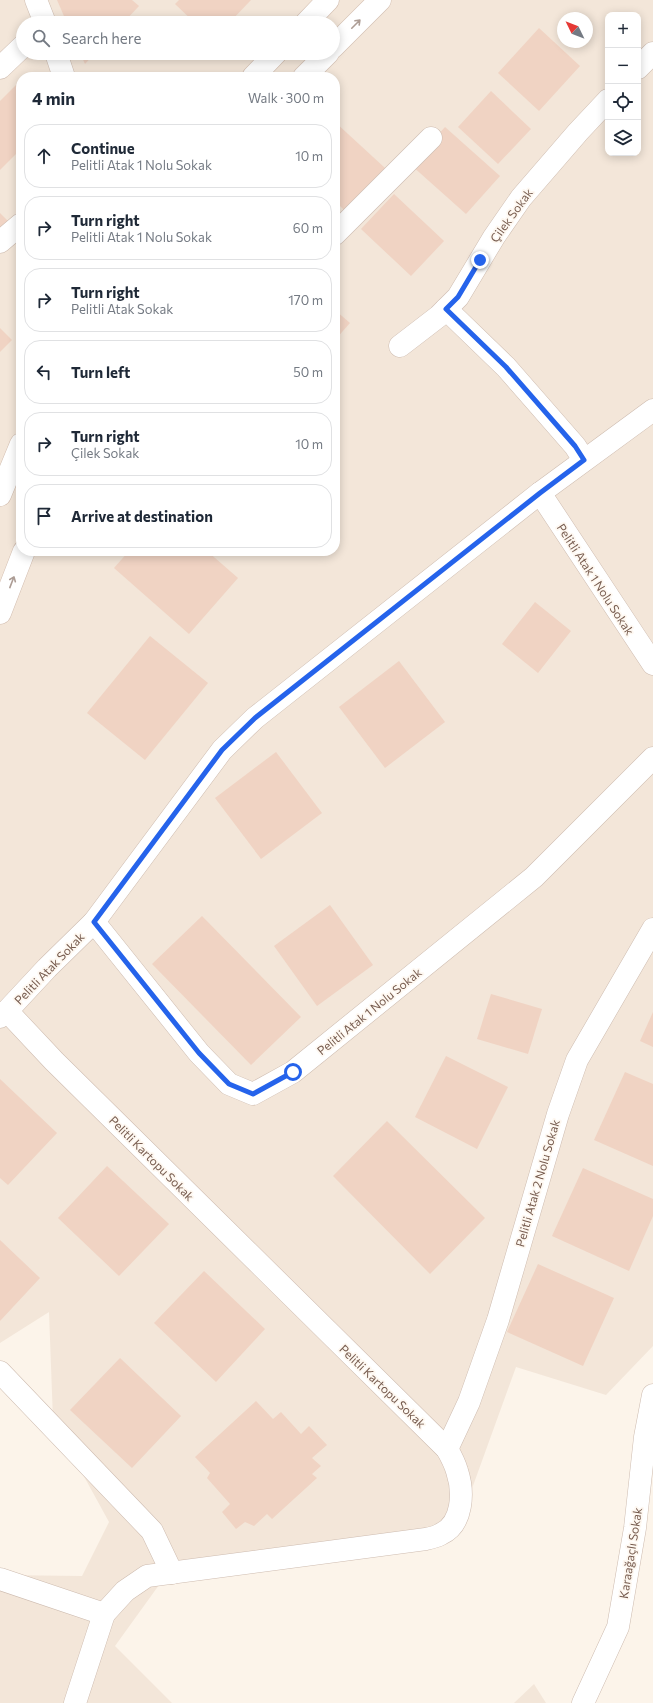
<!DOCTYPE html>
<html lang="en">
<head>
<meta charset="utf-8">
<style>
	body { margin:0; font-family:Commissioner,sans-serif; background:#f2f2f3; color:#1f2937 }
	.controls { position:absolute; right:12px; top:12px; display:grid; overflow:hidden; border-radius:8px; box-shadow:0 2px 10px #0003 }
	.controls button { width:36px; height:36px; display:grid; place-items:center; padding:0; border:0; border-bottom:1px solid #e0e1e3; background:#fff; color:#1f2937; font:20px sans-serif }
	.compass { position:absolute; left:557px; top:12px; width:36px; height:36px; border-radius:50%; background:#fff; box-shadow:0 2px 10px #0003; rotate:313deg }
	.stop { position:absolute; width:12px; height:12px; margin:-9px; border:3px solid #2563eb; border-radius:50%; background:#fff }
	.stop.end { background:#2563eb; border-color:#fff; box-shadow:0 1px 4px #0008 }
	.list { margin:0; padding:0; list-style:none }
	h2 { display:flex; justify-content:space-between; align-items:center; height:52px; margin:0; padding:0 16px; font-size:17px }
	h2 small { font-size:13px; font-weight:400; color:#747a83 }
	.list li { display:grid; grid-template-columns:26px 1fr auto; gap:12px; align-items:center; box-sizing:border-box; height:64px; margin:0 8px 8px; padding:0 8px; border:1px solid #e0e1e3; border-radius:16px }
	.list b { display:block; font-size:15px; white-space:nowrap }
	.list p { margin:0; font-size:13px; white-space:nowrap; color:#747a83 }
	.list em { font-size:13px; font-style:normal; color:#747a83 }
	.icon { flex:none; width:22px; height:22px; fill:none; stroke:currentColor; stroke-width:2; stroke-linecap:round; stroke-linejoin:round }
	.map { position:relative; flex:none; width:653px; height:1703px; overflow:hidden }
	.search { position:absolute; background:#fff; box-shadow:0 2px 10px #0003; left:16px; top:16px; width:324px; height:44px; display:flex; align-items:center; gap:10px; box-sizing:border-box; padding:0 14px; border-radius:22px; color:#747a83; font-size:15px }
	.panel { position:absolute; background:#fff; box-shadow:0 2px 10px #0003; left:16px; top:72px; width:324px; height:484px; border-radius:16px }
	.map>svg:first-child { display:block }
	.residential { fill:#f3e6d9; fill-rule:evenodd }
	.building { fill:#f0d3c3 }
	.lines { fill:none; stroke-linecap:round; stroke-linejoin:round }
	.minor-casing { stroke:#cebcb0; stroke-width:23 }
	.secondary-casing { stroke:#d3beb0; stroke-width:23 }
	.minor { stroke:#fff; stroke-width:22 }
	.secondary { stroke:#fff; stroke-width:22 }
	.oneway { stroke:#ad9d95 }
	.route { stroke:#2563eb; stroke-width:5 }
	.labels { text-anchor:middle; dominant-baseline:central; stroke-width:3.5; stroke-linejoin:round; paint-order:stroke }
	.street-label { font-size:12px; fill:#765b4e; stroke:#fef8f1 }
</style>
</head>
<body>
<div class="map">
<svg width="653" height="1703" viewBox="0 0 653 1703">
	<rect width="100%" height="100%" fill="#fcf4ea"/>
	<g class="residential">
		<path d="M0,0H653V1346L606,1395L516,1367L457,1530L159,1585L115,1646L172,1703H0V1575L82,1576L109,1522L53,1420L49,1312L0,1343ZM608,15H638V153H608ZM563,18H587V42H563ZM23,23H333V53H23ZM21,77H335V551H21Z"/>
		<polygon points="534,1684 546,1703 514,1703"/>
	</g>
	<g class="building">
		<polygon points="57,0 132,0 139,6 123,23 67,23"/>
		<polygon points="179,0 251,0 229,23 195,23 175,4"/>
		<polygon points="539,28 580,66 539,111 498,73"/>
		<polygon points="80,53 95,53 85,64"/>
		<polygon points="16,85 21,89 21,149 0,170 0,101"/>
		<polygon points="491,91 531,129 498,164 458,127"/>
		<polygon points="335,122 385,168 345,211 335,201"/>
		<polygon points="445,127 500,176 466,214 411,165"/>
		<polygon points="394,194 444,241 411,276 361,229"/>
		<polygon points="0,213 9,222 0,231"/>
		<polygon points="335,310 350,323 335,340"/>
		<polygon points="0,328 12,340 0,352"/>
		<polygon points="129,551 207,551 238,578 189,634 114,568"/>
		<polygon points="535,602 571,631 538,673 502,644"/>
		<polygon points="150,636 208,683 145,760 87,713"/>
		<polygon points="399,661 445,722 385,768 339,707"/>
		<polygon points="276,752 322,813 261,859 215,798"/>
		<polygon points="330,905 373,965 317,1006 274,946"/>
		<polygon points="202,916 301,1017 251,1065 152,964"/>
		<polygon points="491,994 542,1009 528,1054 477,1039"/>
		<polygon points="653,1012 653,1047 640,1041"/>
		<polygon points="446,1056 508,1087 477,1149 415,1117"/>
		<polygon points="625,1072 653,1084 653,1166 594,1140"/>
		<polygon points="0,1079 57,1133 8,1185 0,1178"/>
		<polygon points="387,1121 485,1218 430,1274 333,1176"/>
		<polygon points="107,1166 169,1224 119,1276 58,1218"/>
		<polygon points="583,1168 653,1199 653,1216 629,1271 552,1236"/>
		<polygon points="0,1240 40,1278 0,1321"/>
		<polygon points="538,1264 614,1298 583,1366 507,1332"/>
		<polygon points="204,1271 265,1329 216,1382 154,1323"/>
		<polygon points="120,1358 181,1416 132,1468 70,1410"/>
		<polygon points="256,1401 273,1419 281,1412 301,1434 309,1426 327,1445 312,1458 321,1466 312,1474 317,1478 272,1519 267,1514 254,1526 245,1522 236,1529 222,1512 230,1504 207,1478 210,1473 195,1457"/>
	</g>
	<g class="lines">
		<defs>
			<g id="minor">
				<polyline points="36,0 45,23"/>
				<polyline points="56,53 64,77"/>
				<polyline points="0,68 23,46"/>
				<polyline points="638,68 653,53"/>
				<polyline points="335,234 431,138"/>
				<polyline points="0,242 21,224"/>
				<polyline points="446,309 506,367 575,446 584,460"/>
				<polyline points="400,346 439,316 458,297 494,237 521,198 578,132 608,100"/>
				<polyline points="540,493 653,664"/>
				<polyline points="94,922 199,1053 229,1084 253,1094 293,1072 534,877 653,758"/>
				<polyline points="7,1011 47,968 94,922 222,750 255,718 540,493 653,410"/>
				<path d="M0,1017L7,1011L54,1061L447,1449C451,1456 455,1464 457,1471C464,1492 463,1524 441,1534C436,1537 431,1538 426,1539L147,1576L125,1591L104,1614"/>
				<polyline points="0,1372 152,1531 172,1573"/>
				<polyline points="447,1449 469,1402 498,1320 558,1114 577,1060 653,929"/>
				<polyline points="0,1579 104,1614 75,1703"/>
				<polyline points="583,1703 618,1627 635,1528 645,1437 653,1395"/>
			</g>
			<g id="secondary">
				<polyline points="306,23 328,0"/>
				<polyline points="333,47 380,0"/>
				<polyline points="253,77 276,53"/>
				<polyline points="304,77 328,53"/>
				<polyline points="0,495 21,444"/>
				<polyline points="0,613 24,551"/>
			</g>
		</defs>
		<use href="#minor" class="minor-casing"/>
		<use href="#secondary" class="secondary-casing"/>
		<use href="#minor" class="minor"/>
		<use href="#secondary" class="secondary"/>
	</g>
	<defs><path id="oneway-shaft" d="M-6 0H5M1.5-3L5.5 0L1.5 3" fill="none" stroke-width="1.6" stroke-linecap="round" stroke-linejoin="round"/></defs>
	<g class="oneway">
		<use href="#oneway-shaft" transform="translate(356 24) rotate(-45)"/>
		<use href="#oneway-shaft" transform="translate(12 582) rotate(-69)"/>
	</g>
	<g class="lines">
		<polyline class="route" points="293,1072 253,1094 229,1084 199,1053 94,922 222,750 255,718 540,493 584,460 575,446 506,367 446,309 458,297 480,260"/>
	</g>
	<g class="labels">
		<g class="street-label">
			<text transform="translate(511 215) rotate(-54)">Çilek Sokak</text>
			<text transform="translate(596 579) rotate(57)">Pelitli Atak 1 Nolu Sokak</text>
			<text transform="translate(49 968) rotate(-46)">Pelitli Atak Sokak</text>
			<text transform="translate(369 1011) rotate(-39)">Pelitli Atak 1 Nolu Sokak</text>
			<text transform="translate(152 1158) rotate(45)">Pelitli Kartopu Sokak</text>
			<text transform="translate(537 1183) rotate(-74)">Pelitli Atak 2 Nolu Sokak</text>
			<text transform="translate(383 1386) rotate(44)">Pelitli Kartopu Sokak</text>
			<text transform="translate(630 1553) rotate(-81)">Karaağaçlı Sokak</text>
		</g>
	</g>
</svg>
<div class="controls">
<button>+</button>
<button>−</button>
<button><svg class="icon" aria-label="locate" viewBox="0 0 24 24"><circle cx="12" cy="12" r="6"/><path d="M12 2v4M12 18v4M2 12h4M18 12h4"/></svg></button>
<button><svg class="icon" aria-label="layers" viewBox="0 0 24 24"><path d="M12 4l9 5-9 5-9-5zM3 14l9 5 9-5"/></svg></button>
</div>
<svg class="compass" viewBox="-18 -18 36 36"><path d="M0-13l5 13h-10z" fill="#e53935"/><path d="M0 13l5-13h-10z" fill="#747a83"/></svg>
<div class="stop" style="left:293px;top:1072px"></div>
<div class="stop end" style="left:480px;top:260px"></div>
<div class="search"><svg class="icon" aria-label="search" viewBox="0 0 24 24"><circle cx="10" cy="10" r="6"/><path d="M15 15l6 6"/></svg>Search here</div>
<section class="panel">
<h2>4 min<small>Walk · 300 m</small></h2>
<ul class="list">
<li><svg class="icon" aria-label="ahead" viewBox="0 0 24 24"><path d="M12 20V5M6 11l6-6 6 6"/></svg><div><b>Continue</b><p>Pelitli Atak 1 Nolu Sokak</p></div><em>10 m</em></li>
<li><svg class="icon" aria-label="right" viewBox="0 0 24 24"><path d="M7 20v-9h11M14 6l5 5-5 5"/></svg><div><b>Turn right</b><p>Pelitli Atak 1 Nolu Sokak</p></div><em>60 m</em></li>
<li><svg class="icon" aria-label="right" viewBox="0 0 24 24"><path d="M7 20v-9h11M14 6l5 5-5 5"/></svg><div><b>Turn right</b><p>Pelitli Atak Sokak</p></div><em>170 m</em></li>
<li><svg class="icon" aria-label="left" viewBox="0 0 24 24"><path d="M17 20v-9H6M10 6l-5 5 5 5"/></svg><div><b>Turn left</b></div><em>50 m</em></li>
<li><svg class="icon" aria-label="right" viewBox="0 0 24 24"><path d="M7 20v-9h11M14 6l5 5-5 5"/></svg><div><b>Turn right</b><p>Çilek Sokak</p></div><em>10 m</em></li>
<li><svg class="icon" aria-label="arrive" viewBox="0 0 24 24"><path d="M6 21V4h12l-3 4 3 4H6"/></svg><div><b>Arrive at destination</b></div></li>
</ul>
</section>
</div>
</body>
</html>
